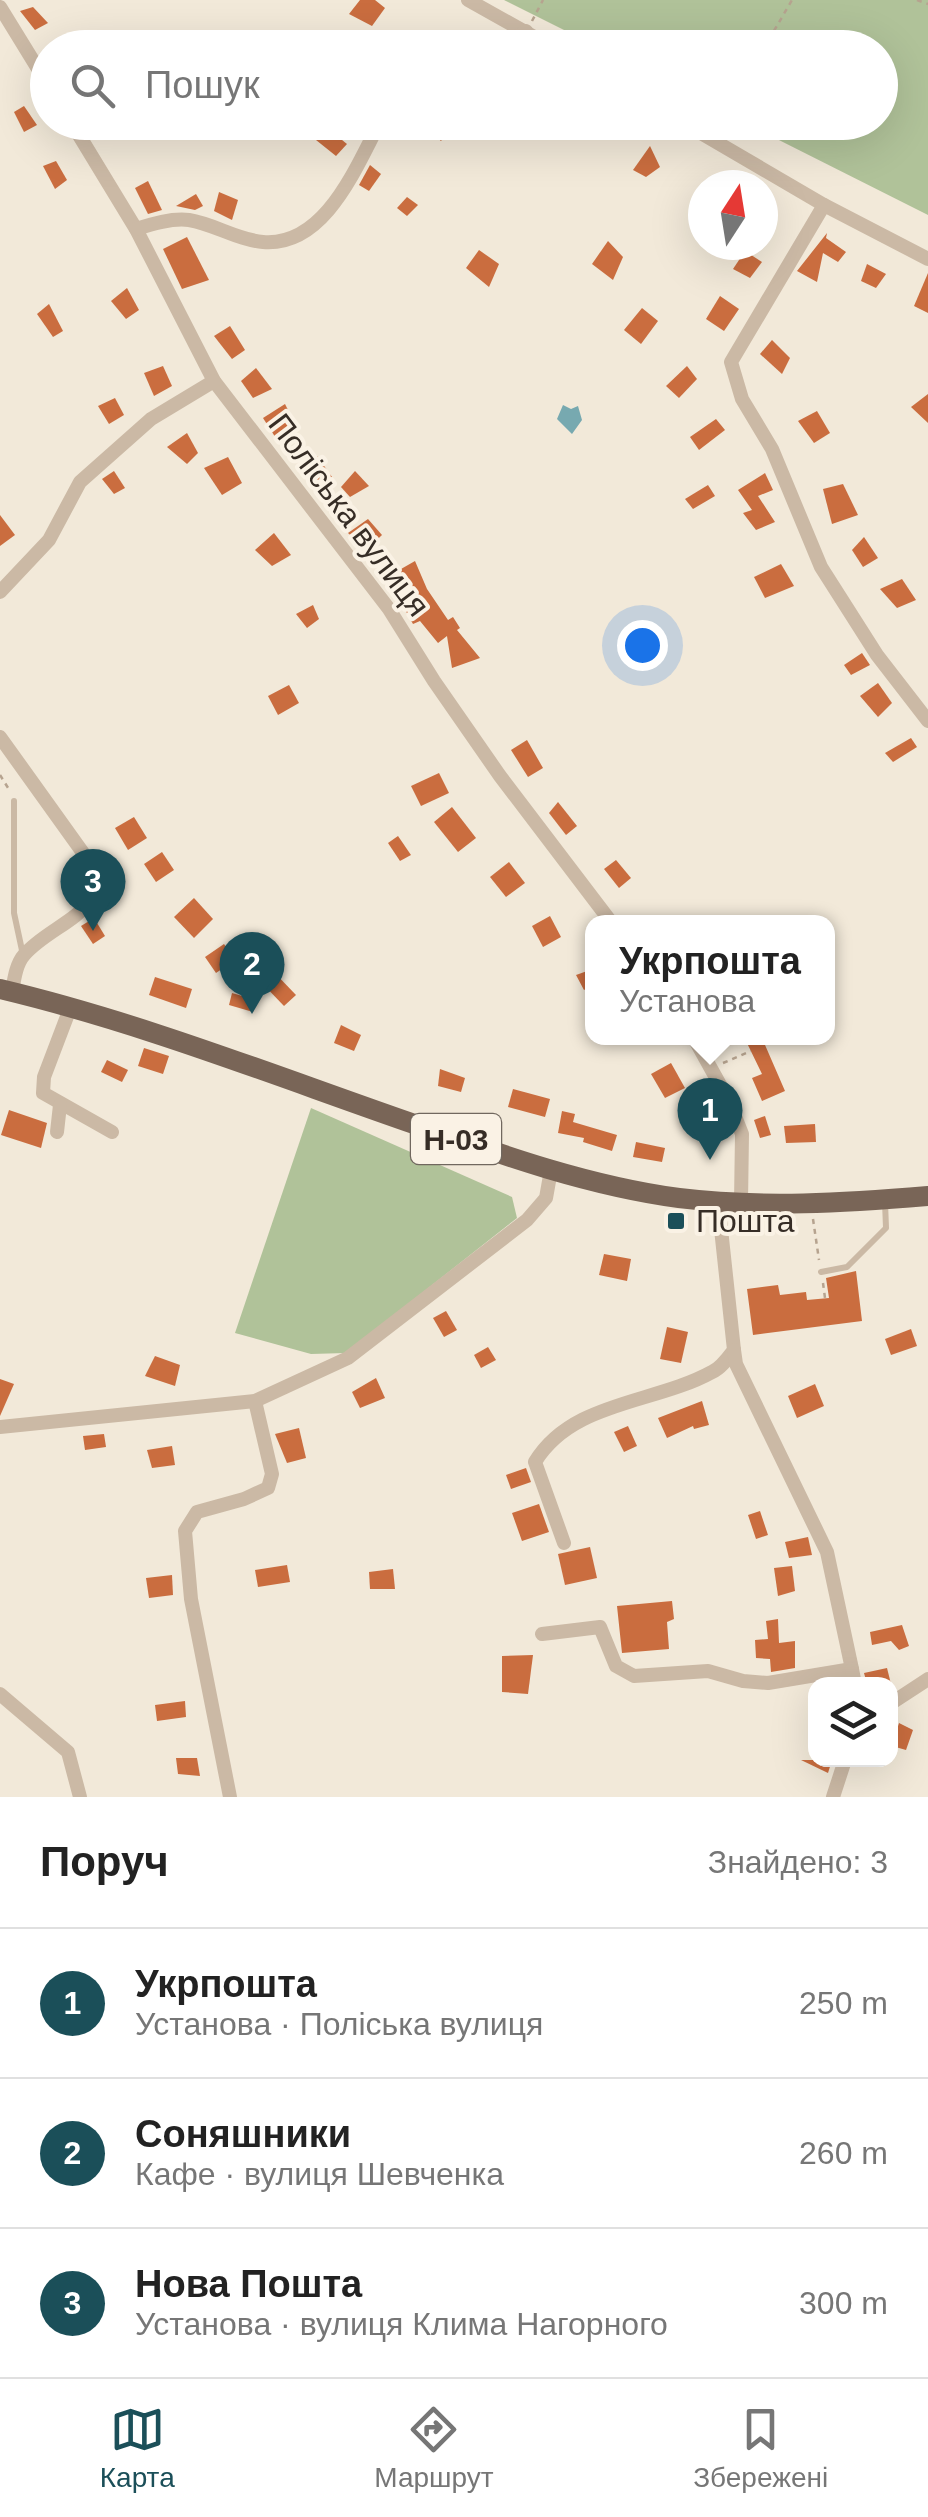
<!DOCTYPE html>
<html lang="uk">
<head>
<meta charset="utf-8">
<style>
	body { margin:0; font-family:Helvetica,sans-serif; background:#f6f6f6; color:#222 }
	.controls { position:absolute; right:30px; bottom:30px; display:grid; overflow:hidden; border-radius:20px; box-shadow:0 10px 40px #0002 }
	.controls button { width:90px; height:90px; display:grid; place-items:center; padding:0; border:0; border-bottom:2px solid #e0e0e0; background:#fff; color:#222; font:50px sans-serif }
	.compass { position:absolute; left:688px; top:170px; width:90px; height:90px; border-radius:50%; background:#fff; box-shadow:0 10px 40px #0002; rotate:12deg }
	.you { position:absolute; left:642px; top:645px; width:35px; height:35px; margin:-25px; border:8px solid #fff; border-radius:50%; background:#1a73e8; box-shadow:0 0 0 15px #1a73e833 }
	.badge { display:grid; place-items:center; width:65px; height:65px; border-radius:50%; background:#1b4f59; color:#fff; font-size:32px; font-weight:700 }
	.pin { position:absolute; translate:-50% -82px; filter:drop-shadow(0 2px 5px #0008) }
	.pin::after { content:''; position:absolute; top:52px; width:35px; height:30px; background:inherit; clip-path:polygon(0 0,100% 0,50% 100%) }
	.popup { position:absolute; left:585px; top:915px; width:250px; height:130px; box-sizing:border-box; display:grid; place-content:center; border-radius:20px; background:#fff; filter:drop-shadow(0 2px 8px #0005); font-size:32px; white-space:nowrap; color:#767676 }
	.popup b { font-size:38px; color:#222 }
	.popup::after { content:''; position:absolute; left:50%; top:100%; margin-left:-20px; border:20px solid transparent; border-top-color:#fff }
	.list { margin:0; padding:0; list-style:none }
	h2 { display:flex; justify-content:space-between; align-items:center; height:130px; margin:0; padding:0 40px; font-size:42px }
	h2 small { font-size:32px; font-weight:400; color:#767676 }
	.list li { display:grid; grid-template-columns:65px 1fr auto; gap:30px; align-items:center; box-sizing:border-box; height:150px; padding:0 40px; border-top:2px solid #e0e0e0 }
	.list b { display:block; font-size:38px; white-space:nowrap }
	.list p { margin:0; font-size:32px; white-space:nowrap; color:#767676 }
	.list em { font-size:32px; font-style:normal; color:#767676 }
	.icon { flex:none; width:55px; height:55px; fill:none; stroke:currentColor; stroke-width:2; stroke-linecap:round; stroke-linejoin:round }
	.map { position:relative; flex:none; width:928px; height:1797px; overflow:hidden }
	.search { position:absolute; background:#fff; box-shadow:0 10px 40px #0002; left:30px; right:30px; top:30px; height:110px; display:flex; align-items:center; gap:25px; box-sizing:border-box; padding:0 35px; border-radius:55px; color:#767676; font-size:38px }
	.sheet { height:580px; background:#fff }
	nav { display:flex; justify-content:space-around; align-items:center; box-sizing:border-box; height:140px; border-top:2px solid #e0e0e0; background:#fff; font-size:28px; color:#767676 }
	nav a { display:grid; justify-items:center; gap:5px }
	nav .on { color:#1b4f59 }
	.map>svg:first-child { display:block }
	.green { fill:#b0c299 }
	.water { fill:#77a9b0 }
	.building { fill:#ca6d3f }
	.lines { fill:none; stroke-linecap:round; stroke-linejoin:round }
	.path { stroke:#b6a38f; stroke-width:2.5; stroke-dasharray:5 5; stroke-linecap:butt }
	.lane { stroke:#cbb9a5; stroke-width:6 }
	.street { stroke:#cbb9a5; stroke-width:14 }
	.primary { stroke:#796557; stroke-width:20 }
	.poi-dot { fill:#1b4f59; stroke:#faf2e5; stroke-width:4 }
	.labels { text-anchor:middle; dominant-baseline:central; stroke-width:8; stroke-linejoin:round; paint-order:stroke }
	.shield { fill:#faf2e5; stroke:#71685f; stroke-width:2.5 }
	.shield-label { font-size:30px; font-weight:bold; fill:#362d26 }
	.street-label { font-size:32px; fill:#362d26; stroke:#faf2e5 }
	.poi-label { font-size:32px; fill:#362d26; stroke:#faf2e5; text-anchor:start }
</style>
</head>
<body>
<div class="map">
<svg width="928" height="1797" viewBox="0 0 928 1797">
	<rect width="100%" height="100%" fill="#f2e9d9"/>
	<g class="green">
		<polygon points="504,0 928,0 928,215 745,123 880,122 880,48 598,47"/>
		<polygon points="311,1108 512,1197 517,1218 346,1353 311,1354 235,1333"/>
	</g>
	<polygon class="water" points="563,405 571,409 578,406 582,420 572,434 557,419"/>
	<g class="building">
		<polygon points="360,0 375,0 385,8 372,26 349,14"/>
		<polygon points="33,7 48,23 35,30 20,11"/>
		<polygon points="434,34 453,48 425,48"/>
		<polygon points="24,106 37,125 24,132 14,112"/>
		<polygon points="419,122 455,122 441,141"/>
		<polygon points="326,127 347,144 336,156 316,140"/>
		<polygon points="650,146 660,167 646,177 633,170"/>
		<polygon points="56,161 67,180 55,189 43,166"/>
		<polygon points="370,165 381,174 369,191 359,185"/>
		<polygon points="148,181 162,210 148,214 135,188"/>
		<polygon points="219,192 238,200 232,220 214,211"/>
		<polygon points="196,194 203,206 195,210 176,206"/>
		<polygon points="407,197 418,205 407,216 397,208"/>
		<polygon points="827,233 826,238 846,252 838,262 823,253 817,282 797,271"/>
		<polygon points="187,237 209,280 182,289 163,249"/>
		<polygon points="608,241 623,257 613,280 592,264"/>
		<polygon points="479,250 499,264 489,287 466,268"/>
		<polygon points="745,251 762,262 750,278 733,269"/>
		<polygon points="867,264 886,274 876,288 861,281"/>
		<polygon points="928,273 928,313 914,306"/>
		<polygon points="127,288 139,310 126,319 111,301"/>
		<polygon points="720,296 739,309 724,331 706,319"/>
		<polygon points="49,304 63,331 53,337 37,314"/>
		<polygon points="642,308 658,321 641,344 624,330"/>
		<polygon points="230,326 245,350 232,359 214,336"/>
		<polygon points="772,340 790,358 782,374 760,354"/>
		<polygon points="163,366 172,386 154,396 144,373"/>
		<polygon points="687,366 697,379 679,398 666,386"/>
		<polygon points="256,368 272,389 253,398 241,381"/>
		<polygon points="928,394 928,423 911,407"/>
		<polygon points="115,398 124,415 109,424 98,406"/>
		<polygon points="285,404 298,430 279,443 263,418"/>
		<polygon points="817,411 830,433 814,443 798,421"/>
		<polygon points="716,419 725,430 699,450 690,437"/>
		<polygon points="187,433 198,453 187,464 167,447"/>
		<polygon points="317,456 332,477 317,490 298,464"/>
		<polygon points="228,457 242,483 222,495 204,468"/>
		<polygon points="114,471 125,488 114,494 102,479"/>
		<polygon points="355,471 369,486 350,497 341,487"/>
		<polygon points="765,473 773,490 758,496 775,522 756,530 743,513 752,510 738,490"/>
		<polygon points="843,484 858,515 832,524 823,489"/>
		<polygon points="708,485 715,496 693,509 685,499"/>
		<polygon points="0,515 15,535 0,546"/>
		<polygon points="368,519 382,535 366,550 348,533"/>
		<polygon points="274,533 291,555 272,566 255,550"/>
		<polygon points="864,537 878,558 863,567 852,550"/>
		<polygon points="415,561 427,589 448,620 453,617 460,628 457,630 480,658 452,668 447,636 438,643 420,621 413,624 387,577"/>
		<polygon points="781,564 794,586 765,598 754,577"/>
		<polygon points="902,579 916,600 897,608 880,589"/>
		<polygon points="313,605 319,619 307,628 296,614"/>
		<polygon points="862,653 870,665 851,675 844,665"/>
		<polygon points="878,683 892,703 878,717 860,696"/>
		<polygon points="289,685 299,703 278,715 268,696"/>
		<polygon points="911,738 917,747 893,762 885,753"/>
		<polygon points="527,740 543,768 528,777 511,750"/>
		<polygon points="439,773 449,793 421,806 411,786"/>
		<polygon points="558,802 577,826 566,835 549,813"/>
		<polygon points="452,807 476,838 458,852 434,822"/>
		<polygon points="134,817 147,838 128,850 115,828"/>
		<polygon points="398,836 411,855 400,861 388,843"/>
		<polygon points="162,852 174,870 156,882 144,864"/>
		<polygon points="616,860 631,878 619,888 604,869"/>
		<polygon points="509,862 525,883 506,897 490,877"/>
		<polygon points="194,898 213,919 194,938 174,917"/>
		<polygon points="550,916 561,937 543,947 532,926"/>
		<polygon points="94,918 105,936 93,944 81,926"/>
		<polygon points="224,944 235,960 216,973 205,957"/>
		<polygon points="271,969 296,995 284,1006 259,980"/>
		<polygon points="590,970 592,986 584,990 576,975"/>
		<polygon points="155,977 192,989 186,1008 149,995"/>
		<polygon points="232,993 256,1000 253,1012 229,1005"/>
		<polygon points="341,1025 361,1035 354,1051 334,1043"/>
		<polygon points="754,1038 762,1038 785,1091 762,1101 752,1078 762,1074 746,1041"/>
		<polygon points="144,1048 169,1056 163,1074 138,1066"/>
		<polygon points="107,1060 128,1070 122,1082 101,1072"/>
		<polygon points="671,1063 685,1088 665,1098 651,1074"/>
		<polygon points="440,1069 465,1078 461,1092 438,1086"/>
		<polygon points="513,1089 550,1099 545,1117 508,1107"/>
		<polygon points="9,1110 47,1123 41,1148 1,1135"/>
		<polygon points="562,1111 575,1114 573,1122 617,1135 612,1151 583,1142 584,1138 558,1133"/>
		<polygon points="765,1116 771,1135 760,1138 754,1120"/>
		<polygon points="815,1124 816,1142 786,1143 784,1126"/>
		<polygon points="636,1142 665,1148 662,1162 633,1157"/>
		<polygon points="604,1254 631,1259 627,1281 599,1275"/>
		<polygon points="856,1271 862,1321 753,1335 747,1289 778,1285 780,1295 806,1292 807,1300 829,1298 826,1278"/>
		<polygon points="446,1311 457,1330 444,1337 433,1318"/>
		<polygon points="667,1327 688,1332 681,1363 660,1359"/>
		<polygon points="911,1329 917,1346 891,1355 885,1339"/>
		<polygon points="488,1347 496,1360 481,1368 474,1355"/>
		<polygon points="155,1356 180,1365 175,1386 145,1376"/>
		<polygon points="376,1378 385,1398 360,1408 352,1392"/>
		<polygon points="0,1379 14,1384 0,1416"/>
		<polygon points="815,1384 824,1406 797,1418 788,1396"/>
		<polygon points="702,1401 709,1425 694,1429 693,1426 667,1438 658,1418"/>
		<polygon points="628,1426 637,1446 624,1452 614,1432"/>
		<polygon points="299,1428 306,1458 287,1463 275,1434"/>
		<polygon points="104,1434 106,1447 85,1450 83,1436"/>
		<polygon points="172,1446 175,1465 152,1468 147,1450"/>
		<polygon points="526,1468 531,1482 511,1489 506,1475"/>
		<polygon points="539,1504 549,1532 522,1541 512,1513"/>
		<polygon points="760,1511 768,1535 756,1539 748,1515"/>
		<polygon points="808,1537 812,1555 789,1558 785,1542"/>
		<polygon points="590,1547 597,1578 565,1585 558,1554"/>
		<polygon points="287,1565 290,1582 258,1587 255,1570"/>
		<polygon points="792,1566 795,1591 778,1596 774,1568"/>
		<polygon points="393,1569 395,1589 370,1589 369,1572"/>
		<polygon points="172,1575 173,1595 149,1598 146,1578"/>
		<polygon points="672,1601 674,1619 667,1622 669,1649 622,1653 617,1606"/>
		<polygon points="778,1619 779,1643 795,1641 795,1668 771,1672 770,1659 756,1658 755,1640 768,1639 766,1621"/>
		<polygon points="902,1625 909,1646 899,1650 891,1641 872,1645 870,1632"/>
		<polygon points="533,1655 528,1694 502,1692 502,1656"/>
		<polygon points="887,1668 891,1684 867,1684 864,1673"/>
		<polygon points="185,1701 186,1717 157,1721 155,1705"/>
		<polygon points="899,1723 913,1730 906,1750 892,1746"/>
		<polygon points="176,1758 197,1758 200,1776 178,1774"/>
		<polygon points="801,1760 832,1760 828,1773"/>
	</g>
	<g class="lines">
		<g class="path">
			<polyline points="917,0 928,4"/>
			<polyline points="532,21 543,0"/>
			<polyline points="764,48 792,0"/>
			<polyline points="0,775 10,791"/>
			<polyline points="723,1063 751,1051"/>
			<polyline points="813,1219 819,1260"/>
			<polyline points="823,1283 825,1298"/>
		</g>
		<g class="lane">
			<polyline points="14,801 14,913 23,955"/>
			<polyline points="821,1272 847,1267 886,1228 885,1202"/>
		</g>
		<g class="street">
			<polyline points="468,0 554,48"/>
			<polyline points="0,7 48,85"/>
			<polyline points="498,48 526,31"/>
			<polyline points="71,122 136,229 214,381 389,609 434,681 500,776 611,922"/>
			<polyline points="682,122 824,205 928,259"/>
			<polyline points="824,205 731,362 742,399 772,449 821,567 877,655 928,721"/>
			<path d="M136,229C152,224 171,218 189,220C214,224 238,240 263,242C325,247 356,167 380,122"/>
			<polyline points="0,592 49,540 80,482 151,419 214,381"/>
			<path d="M0,737L86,857C117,912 53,921 24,955C16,964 14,980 12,992"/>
			<polyline points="71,1006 44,1077 43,1093 112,1132"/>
			<polyline points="694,1038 729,1101 742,1134 741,1202"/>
			<polyline points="57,1132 60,1105"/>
			<polyline points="0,1427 255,1401 348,1358 527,1220 546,1198 551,1170"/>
			<path d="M564,1543L535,1462C572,1401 654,1404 712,1372C721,1368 728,1358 734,1350L718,1201"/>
			<polyline points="542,1634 600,1627 616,1666 634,1676 708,1671 743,1681 768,1683 852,1669 827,1552 736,1364 734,1350"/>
			<polyline points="852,1669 855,1684"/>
			<polyline points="0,1694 68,1752 80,1797"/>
			<polyline points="890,1704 928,1679"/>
			<polyline points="230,1797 191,1599 185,1531 197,1512 244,1499 268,1488 272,1474 255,1401"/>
			<polyline points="833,1797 845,1760"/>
		</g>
		<path class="primary" d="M0,989C143,1023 278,1077 417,1125C502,1155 589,1186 679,1198C761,1208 846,1203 928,1196"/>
	</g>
	<rect class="poi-dot" x="666" y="1211" width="20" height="20" rx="5"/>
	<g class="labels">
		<rect class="shield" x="411" y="1114" width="90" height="50" rx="8"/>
		<g class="shield-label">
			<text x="456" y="1139">Н-03</text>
		</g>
		<g class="street-label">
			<text transform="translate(349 515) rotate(53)">Поліська вулиця</text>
		</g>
		<g class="poi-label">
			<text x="696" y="1221">Пошта</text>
		</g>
	</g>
</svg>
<div class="controls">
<button><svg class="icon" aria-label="layers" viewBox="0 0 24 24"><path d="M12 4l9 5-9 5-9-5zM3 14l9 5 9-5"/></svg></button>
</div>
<svg class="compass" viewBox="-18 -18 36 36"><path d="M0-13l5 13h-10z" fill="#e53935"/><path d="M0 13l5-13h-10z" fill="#767676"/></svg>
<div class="you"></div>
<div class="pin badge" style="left:710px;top:1160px">1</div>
<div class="popup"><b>Укрпошта</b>Установа</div>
<div class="pin badge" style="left:252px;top:1014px">2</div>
<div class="pin badge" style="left:93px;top:931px">3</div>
<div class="search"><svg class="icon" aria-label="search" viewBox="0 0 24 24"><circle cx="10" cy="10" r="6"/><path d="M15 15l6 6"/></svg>Пошук</div>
</div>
<section class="sheet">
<h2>Поруч<small>Знайдено: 3</small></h2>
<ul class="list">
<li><span class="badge">1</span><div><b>Укрпошта</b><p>Установа · Поліська вулиця</p></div><em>250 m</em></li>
<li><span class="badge">2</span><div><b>Соняшники</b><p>Кафе · вулиця Шевченка</p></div><em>260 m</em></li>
<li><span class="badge">3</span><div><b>Нова Пошта</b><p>Установа · вулиця Клима Нагорного</p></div><em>300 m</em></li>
</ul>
</section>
<nav>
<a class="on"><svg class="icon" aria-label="map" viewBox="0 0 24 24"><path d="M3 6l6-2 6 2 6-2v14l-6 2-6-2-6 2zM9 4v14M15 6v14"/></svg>Карта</a>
<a><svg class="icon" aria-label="directions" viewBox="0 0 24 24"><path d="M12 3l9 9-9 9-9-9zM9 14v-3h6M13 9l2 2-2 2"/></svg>Маршрут</a>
<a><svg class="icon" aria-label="saved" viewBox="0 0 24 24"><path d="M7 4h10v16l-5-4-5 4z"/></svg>Збережені</a>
</nav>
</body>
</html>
